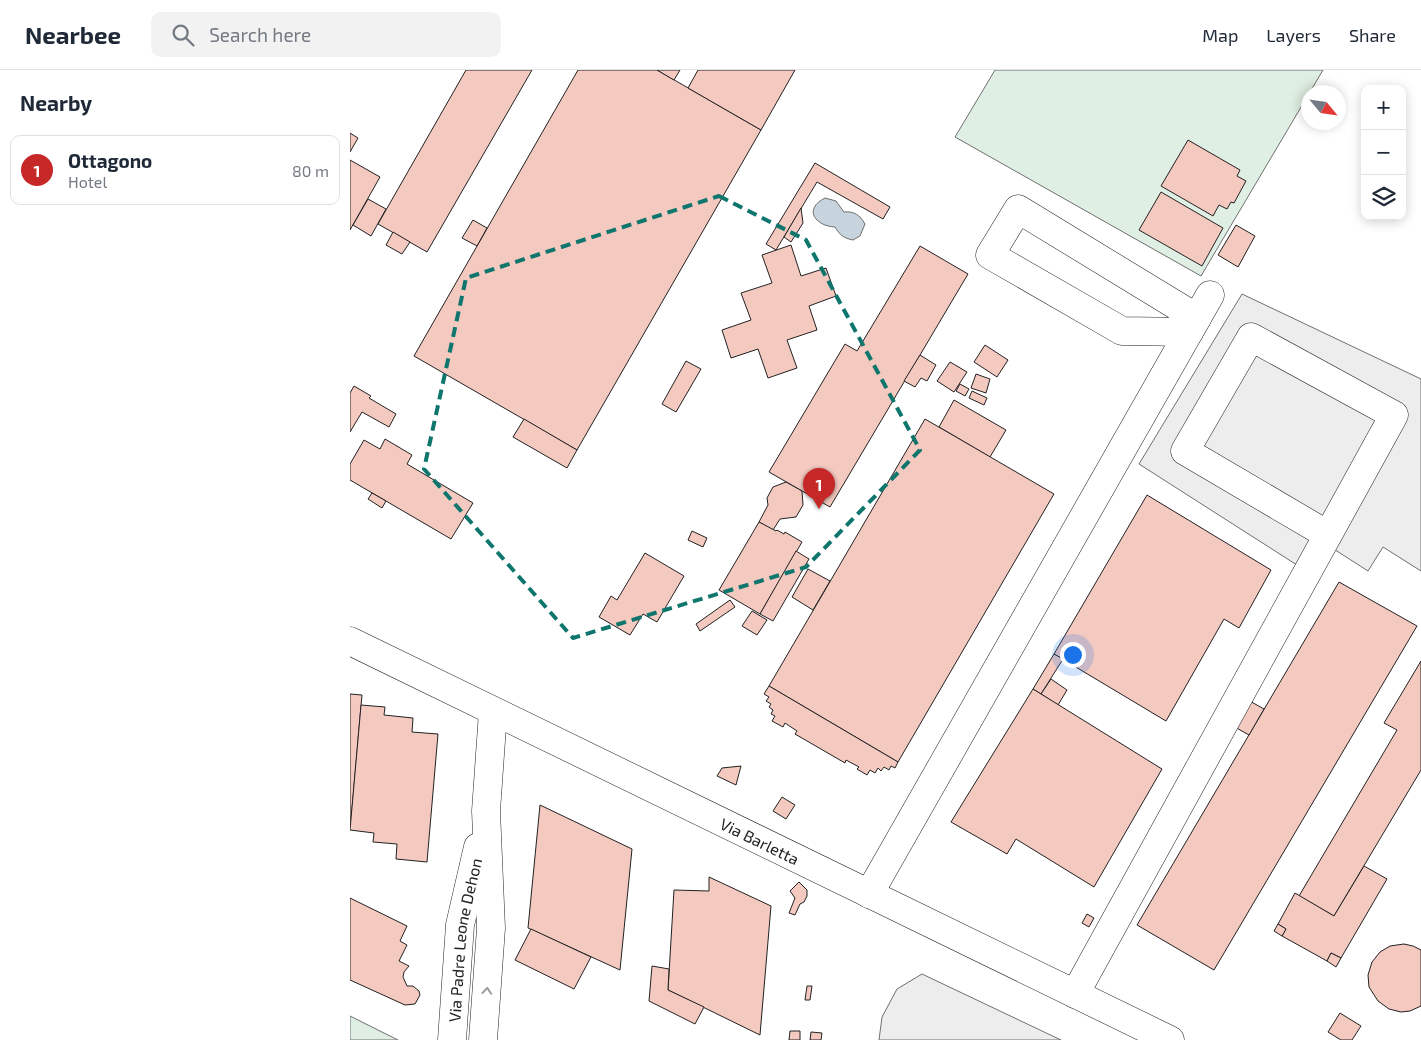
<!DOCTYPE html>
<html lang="en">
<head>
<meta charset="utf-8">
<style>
	body { margin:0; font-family:"Exo 2",sans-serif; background:#f2f2f3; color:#1f2937 }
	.controls { position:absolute; right:15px; top:15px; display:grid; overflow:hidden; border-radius:10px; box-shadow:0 2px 12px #0003 }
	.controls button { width:45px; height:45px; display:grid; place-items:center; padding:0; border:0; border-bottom:1px solid #e0e1e3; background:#fff; color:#1f2937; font:25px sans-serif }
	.compass { position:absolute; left:951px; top:15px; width:45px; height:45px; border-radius:50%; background:#fff; box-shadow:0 2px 12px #0003; rotate:119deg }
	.you { position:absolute; left:722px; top:584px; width:18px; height:18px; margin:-12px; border:4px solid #fff; border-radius:50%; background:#1a73e8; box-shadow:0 0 0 8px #1a73e833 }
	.badge { display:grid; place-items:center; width:32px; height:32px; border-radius:50%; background:#c62828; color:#fff; font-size:16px; font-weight:700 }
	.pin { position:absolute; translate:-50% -41px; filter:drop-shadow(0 1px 2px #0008) }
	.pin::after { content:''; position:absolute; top:26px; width:18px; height:15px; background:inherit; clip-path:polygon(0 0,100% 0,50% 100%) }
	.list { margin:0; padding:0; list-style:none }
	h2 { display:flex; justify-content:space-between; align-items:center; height:65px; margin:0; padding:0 20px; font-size:21px }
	h2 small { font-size:16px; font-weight:400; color:#747a83 }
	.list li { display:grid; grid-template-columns:32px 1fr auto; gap:15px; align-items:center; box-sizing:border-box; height:70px; margin:0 10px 10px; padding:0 10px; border:1px solid #e0e1e3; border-radius:10px }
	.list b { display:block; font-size:19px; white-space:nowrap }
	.list p { margin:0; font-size:16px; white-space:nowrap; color:#747a83 }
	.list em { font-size:16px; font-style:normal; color:#747a83 }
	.icon { flex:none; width:28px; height:28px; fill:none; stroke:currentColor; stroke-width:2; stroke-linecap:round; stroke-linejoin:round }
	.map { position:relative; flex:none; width:1071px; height:970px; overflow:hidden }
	header { display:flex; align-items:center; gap:30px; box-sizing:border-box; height:70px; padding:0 25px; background:#fff; border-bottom:1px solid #e0e1e3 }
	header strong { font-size:24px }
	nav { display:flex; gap:28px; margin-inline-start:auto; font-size:18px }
	.search { width:350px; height:45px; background:#f2f2f3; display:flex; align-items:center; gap:12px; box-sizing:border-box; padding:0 18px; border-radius:10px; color:#747a83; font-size:19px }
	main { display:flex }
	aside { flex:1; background:#fff }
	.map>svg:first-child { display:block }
	.green { fill:#e0efe3; stroke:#6f6f6f }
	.parking { fill:#ededed; stroke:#6f6f6f }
	.water { fill:#c7d3dd; stroke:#6f6f6f }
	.building { fill:#f3c9c0; stroke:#222 }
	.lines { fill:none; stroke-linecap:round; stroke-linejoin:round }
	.minor-casing { stroke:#222; stroke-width:29 }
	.major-casing { stroke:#222; stroke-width:29 }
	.minor { stroke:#fff; stroke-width:28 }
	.major { stroke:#fff; stroke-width:28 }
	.oneway { stroke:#9c9c9c }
	.marked { fill:none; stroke:#0f766e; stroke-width:4; stroke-dasharray:10 6; stroke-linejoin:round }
	.labels { text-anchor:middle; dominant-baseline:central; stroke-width:4; stroke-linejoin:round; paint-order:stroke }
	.street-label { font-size:16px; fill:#222; stroke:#fff }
</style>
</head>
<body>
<header>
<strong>Nearbee</strong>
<div class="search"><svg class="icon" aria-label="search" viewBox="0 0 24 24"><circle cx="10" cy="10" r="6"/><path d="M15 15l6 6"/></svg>Search here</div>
<nav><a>Map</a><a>Layers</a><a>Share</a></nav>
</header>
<main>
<aside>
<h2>Nearby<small></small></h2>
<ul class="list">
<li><span class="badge">1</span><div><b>Ottagono</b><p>Hotel</p></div><em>80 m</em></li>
</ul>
</aside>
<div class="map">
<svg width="1071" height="970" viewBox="0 0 1071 970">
	<rect width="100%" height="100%" fill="#fff"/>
	<g class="green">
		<polygon points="645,0 973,0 851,206 605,67"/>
		<polygon points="0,946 48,970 0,970"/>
	</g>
	<g class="parking">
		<polygon points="892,224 1071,309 1071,501 1033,477 1018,501 979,476 961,504 789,394"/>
		<polygon points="572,904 711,970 529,970 532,947 547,919"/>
	</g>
	<path class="water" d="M475,128L486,131L494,142C504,141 510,145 515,154L510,166L503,170C493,168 490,165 485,157C465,156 453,139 475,128Z"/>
	<g class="building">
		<polygon points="116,0 182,0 77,182 28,154"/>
		<polygon points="228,0 307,0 411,60 227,380 64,286"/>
		<polygon points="307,0 330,0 324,10"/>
		<polygon points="348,0 445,0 411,60 338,18"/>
		<polygon points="0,63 8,68 0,82"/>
		<polygon points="838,70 890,100 887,106 896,111 884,133 881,132 877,139 869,135 863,146 811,116"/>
		<polygon points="0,90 30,107 0,160"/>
		<polygon points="465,93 540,137 533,149 467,112 426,180 416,174"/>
		<polygon points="811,122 873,158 852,196 789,160"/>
		<polygon points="18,129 36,139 21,166 3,155"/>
		<polygon points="451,138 453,153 441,172 434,167"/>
		<polygon points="123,150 137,158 127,176 112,168"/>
		<polygon points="886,155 905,166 888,197 868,185"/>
		<polygon points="43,162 60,172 52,184 36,175"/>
		<polygon points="441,175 451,206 476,198 486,226 459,236 467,260 437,270 447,298 418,308 408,279 381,288 372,260 401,250 391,223 422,213 412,185"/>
		<polygon points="570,176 618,204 480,437 419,402 495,274 507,281"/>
		<polygon points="635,275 658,290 647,307 624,292"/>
		<polygon points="570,285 586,295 577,311 571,308 565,317 554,311"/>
		<polygon points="336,291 351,299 326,342 312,334"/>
		<polygon points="600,292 617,302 604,322 587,311"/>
		<polygon points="626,304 640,309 636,323 621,318"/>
		<polygon points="610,314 619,319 615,326 606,321"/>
		<polygon points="4,316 21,326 19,328 46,344 39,357 12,342 0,362 0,323"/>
		<polygon points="622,321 637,328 634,335 619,328"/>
		<polygon points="604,330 656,360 640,387 589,357"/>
		<polygon points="174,349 227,380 217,398 163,367"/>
		<polygon points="575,349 704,424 548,692 419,616"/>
		<polygon points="35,369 62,385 57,394 123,433 101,469 0,410 0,394 14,370 30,379"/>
		<polygon points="436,412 452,421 453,435 446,447 430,449 423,460 409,452 418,435 417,428 423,417"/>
		<polygon points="22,423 36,431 32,438 18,429"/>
		<polygon points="797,425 921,500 889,558 874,549 816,651 704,584"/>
		<polygon points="409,452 426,461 427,460 434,464 435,462 452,472 410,544 369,520"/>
		<polygon points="342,461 357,468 353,477 338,470"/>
		<polygon points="446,481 459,489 423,551 410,544"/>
		<polygon points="295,483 334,506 307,552 293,544 280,565 249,547 261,526 267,530"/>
		<polygon points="458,499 480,511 463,540 442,527"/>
		<polygon points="989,512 1067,556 864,900 787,855"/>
		<polygon points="380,530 385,537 350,561 346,554"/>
		<polygon points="402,541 417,550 407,565 392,556"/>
		<polygon points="704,584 713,589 691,624 683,619"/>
		<polygon points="1071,591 1071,700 984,846 949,826 1047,660 1034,653"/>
		<polygon points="701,609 717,620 708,635 691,624"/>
		<polygon points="419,616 548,692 545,698 541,696 539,700 534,697 531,701 528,698 525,703 520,700 517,705 507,699 509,697 496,690 495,693 445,664 447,661 435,653 433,657 422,651 425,646 421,644 423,640 419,637 421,634 416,631 419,627 414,624"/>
		<polygon points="683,619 812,699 744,817 666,769 657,784 601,752"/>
		<polygon points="0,624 12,625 1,751 0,751"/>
		<polygon points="898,630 914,639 899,665 883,656"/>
		<polygon points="11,635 35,637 34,645 63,648 62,662 88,664 77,792 46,789 47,774 23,772 24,763 0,760"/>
		<polygon points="391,696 386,715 367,706 372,698"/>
		<polygon points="432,727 445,735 436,749 423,741"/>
		<polygon points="190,735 282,779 270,900 178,858"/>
		<polygon points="1014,796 1037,809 991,888 981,883 977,891 932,866 936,859 928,854 945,823 984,846"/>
		<polygon points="359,807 421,836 410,965 318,920 324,820 359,821"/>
		<polygon points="449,812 457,820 457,826 454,832 450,834 445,845 439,843 445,828 440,821"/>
		<polygon points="0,828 57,856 50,871 57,875 49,891 59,896 54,902 53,907 57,916 63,916 69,921 70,925 65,934 55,935 0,910"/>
		<polygon points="737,844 744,848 739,857 732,853"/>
		<polygon points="928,854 936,859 932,866 924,861"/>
		<polygon points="181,859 241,887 224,919 165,890"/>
		<polygon points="1054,874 1063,876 1071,880 1071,936 1060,941 1051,942 1039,939 1028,931 1019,917 1018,905 1022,892 1030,882 1040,876"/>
		<polygon points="981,883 991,888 986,897 977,891"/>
		<polygon points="302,896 319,899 318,920 354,937 345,954 299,931"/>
		<polygon points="457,916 462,916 460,930 455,930"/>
		<polygon points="990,943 1011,956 1002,970 991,970 978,962"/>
		<polygon points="440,961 450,961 450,970 439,970"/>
		<polygon points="461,962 472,963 471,970 460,970"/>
	</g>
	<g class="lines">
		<defs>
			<g id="minor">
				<polyline points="839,262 772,261 640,185 668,139 847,248"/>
				<polyline points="519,824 860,225"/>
				<polyline points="725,924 1044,345 901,267 835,381 978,465"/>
				<path id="s1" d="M102,970L110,855L128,777"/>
				<polyline points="133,970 141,858 136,741 143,642"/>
			</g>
			<g id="major">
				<path id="s2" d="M0,571L820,970"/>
			</g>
		</defs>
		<use href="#minor" class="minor-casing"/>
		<use href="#major" class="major-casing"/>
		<use href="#minor" class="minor"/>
		<use href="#major" class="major"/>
	</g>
	<defs><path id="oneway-chevron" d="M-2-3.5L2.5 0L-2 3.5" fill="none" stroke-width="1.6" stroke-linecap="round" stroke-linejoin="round" transform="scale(1.25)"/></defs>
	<use class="oneway" href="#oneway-chevron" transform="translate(137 921) rotate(-86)"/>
	<path class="marked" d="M369,126L456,170L570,380L456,497L223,568L74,399L116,208Z"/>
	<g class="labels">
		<g class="street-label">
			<text stroke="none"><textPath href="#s2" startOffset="456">Via Barletta</textPath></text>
			<text stroke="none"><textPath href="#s1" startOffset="101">Via Padre Leone Dehon</textPath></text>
		</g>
	</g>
</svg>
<div class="controls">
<button>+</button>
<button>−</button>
<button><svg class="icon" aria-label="layers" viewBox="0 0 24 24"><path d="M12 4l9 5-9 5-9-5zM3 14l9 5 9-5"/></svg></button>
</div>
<svg class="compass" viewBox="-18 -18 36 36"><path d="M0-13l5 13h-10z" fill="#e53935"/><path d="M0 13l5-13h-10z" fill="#747a83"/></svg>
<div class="you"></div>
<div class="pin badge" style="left:469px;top:439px">1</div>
</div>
</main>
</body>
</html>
